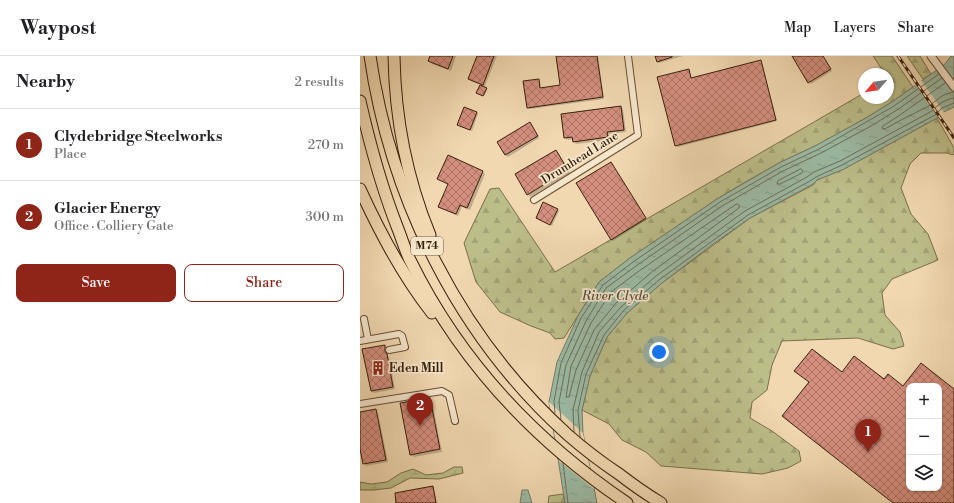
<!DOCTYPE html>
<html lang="en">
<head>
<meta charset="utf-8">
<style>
	body { margin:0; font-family:"Libre Bodoni",serif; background:#f6f6f6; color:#202124 }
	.controls { position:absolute; right:12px; bottom:12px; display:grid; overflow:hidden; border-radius:8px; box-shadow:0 1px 3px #0004 }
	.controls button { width:36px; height:36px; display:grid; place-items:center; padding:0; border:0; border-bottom:1px solid #e0e0e0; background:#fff; color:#202124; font:20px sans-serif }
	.compass { position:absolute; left:498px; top:12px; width:36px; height:36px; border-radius:50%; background:#fff; box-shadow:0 1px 3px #0004; rotate:241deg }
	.you { position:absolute; left:299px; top:296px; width:14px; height:14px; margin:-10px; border:3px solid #fff; border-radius:50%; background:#1a73e8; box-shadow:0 0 0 6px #1a73e833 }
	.badge { display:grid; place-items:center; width:26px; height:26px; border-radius:50%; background:#8f2418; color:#fff; font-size:13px; font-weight:700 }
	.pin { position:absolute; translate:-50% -33px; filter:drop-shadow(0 1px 2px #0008) }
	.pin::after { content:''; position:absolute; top:21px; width:14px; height:12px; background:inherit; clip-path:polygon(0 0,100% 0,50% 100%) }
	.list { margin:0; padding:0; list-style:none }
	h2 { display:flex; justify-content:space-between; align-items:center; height:52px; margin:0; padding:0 16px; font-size:17px }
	h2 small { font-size:13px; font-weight:400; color:#757577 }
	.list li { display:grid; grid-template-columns:26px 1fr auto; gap:12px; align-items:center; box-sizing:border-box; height:72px; padding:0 16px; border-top:1px solid #e0e0e0 }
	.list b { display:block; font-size:15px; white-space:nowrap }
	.list p { margin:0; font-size:13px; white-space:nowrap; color:#757577 }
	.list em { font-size:13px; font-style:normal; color:#757577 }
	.actions { display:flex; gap:8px; padding:12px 16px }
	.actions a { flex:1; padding:9px 0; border:1px solid #8f2418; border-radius:8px; text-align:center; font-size:14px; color:#8f2418 }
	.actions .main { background:#8f2418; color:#fff }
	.icon { flex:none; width:22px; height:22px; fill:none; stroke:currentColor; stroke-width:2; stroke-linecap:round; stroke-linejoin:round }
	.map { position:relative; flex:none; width:594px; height:447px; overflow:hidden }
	header { display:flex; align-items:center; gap:24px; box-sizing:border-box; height:56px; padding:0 20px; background:#fff; border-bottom:1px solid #e0e0e0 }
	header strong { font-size:19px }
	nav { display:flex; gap:22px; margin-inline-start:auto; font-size:14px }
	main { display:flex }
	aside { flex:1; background:#fff }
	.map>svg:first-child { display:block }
	.forest { fill:url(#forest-firs); stroke:#7a6f4a }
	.wetland { fill:url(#wetland-marsh); stroke:#7a6f4a }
	.water { fill:url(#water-ripples); stroke:#747d68 }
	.pier { fill:#f1d8b1 }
	.shadow { fill:#0003 }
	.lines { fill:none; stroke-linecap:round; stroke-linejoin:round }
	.shore { stroke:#6a6e58; stroke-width:1 }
	.building { fill:url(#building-cross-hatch); stroke:#39200b; fill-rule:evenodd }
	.minor-casing { stroke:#674e34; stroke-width:8 }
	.tertiary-casing { stroke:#674e34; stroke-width:9 }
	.motorway-casing { stroke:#39200b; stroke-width:13 }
	.minor { stroke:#f6e6cc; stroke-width:6 }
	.tertiary { stroke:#f6e6cc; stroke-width:7 }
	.motorway { stroke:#f1d8b1; stroke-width:11 }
	.rail-casing { stroke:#39200b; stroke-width:3 }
	.rail { stroke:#f6e6cc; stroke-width:1.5; stroke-dasharray:4.5; stroke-linecap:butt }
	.labels { text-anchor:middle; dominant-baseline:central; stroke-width:3.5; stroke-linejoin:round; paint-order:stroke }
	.shield { fill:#f6e6cc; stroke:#725b45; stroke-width:1 }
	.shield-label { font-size:11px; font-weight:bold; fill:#39200b }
	.street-label { font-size:12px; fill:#39200b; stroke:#f6e6cc }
	.poi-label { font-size:12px; font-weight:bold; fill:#39200b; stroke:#f6e6cc; text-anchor:start }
	.water-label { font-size:13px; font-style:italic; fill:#574e3a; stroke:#f6e6cc }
</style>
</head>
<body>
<header>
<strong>Waypost</strong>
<nav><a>Map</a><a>Layers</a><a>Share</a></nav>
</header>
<main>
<aside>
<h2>Nearby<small>2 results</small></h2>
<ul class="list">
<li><span class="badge">1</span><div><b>Clydebridge Steelworks</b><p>Place</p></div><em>270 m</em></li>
<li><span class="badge">2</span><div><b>Glacier Energy</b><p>Office · Colliery Gate</p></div><em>300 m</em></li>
</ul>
<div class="actions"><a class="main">Save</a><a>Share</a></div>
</aside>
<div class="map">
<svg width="594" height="447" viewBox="0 0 594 447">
	<defs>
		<pattern id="forest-firs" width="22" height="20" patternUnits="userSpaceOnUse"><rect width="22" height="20" fill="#bcbe8a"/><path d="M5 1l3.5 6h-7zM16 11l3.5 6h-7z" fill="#a2a376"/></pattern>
		<pattern id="wetland-marsh" width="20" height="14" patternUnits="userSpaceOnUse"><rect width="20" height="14" fill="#bcbe8a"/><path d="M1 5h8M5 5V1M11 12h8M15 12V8" fill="none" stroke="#a2a376"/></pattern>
		<pattern id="water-ripples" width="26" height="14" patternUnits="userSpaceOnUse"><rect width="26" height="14" fill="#9cbba6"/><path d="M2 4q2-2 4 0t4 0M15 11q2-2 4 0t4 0" fill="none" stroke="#87a08e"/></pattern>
		<pattern id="building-cross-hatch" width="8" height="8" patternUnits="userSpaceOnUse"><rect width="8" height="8" fill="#d48f7e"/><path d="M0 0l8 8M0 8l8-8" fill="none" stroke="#ad7465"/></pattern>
	</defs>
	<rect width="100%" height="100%" fill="#f1d8b1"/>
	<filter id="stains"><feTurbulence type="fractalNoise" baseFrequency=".005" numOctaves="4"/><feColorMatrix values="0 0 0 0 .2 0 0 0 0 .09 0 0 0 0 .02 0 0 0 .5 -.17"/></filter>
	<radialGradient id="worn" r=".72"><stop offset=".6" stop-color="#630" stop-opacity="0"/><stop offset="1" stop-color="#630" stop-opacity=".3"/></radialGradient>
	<g class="forest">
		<polygon points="513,0 532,0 553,31 532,46 506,62 457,89 419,107 382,128 357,143 270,202 239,226 204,282 195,283 190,277 171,270 140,256 116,226 104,187 130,133 139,132 195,216 504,37 504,42 528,42 528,18 525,18"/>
		<polygon points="547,0 560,0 571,18 563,23"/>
		<polygon points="577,62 594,92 594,98 593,99 587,97 561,97 550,108 541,132 551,158 568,178 578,204 532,223 522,237 525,259 540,276 544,290 533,293 498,282 422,285 412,309 407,334 392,346 390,362 412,375 439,395 441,405 428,412 402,418 301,410 286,396 262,384 249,368 222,354 230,320 247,281 267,257 302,227 390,162 453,129 457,124 484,113"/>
		<polygon points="203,438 205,447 188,447 189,440"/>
	</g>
	<polygon class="wetland" points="94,411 102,411 103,417 79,423 50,422 31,432 14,434 0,434 0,426 11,428 27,426 41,417 53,413 66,419 83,417"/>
	<g class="water">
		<polygon points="591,0 594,0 594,51 584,56 577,62 484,113 457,124 453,128 390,162 353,188 302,227 267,257 247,281 230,320 222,354 223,377 237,447 205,447 189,346 197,306 218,260 239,226 270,202 357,143 419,107 457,89 506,62 532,46 585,8"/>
		<polygon points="162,434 168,434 172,447 160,447"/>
	</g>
	<g class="pier">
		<polygon points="561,24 585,58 579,63 555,28"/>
		<polygon points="189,346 223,377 234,433 199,405"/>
	</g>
	<g class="shadow">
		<polygon points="71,0 96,0 91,15 72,8 69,5"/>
		<polygon points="118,0 137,0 124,32 127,34 124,40 118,36 121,29 111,25 109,23"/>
		<polygon points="197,0 238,0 244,43 170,53 168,52 178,24 180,26 181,33 201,30"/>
		<polygon points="296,0 323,0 299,7"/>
		<polygon points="433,0 463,0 472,15 451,28"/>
		<polygon points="400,5 402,7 417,65 318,91 316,89 329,14 332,23"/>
		<polygon points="261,51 263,53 266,76 249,78 250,84 216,88 213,83 208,84 205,82"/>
		<polygon points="117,57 118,58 112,75 98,69"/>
		<polygon points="172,70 179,82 148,101 145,99"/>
		<polygon points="196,95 210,117 170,141 168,138"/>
		<polygon points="88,101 123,116 125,118 110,154 102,151 98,160 82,153 79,150 89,128 78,123"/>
		<polygon points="253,109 286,164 253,185 251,183"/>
		<polygon points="198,154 199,155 192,170 179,163"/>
		<polygon points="25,290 27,292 27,299 29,301 35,333 14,337 11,335"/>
		<polygon points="70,343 72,345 82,396 54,401 51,399"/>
		<polygon points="16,354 18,357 28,406 6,410 4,407 0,387 0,357"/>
		<polygon points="72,431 74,433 77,447 37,447"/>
	</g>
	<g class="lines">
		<g class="shore">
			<path d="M585,27L540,59L523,70L522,72L525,73C538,65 553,58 567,51C576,46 582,37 594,36"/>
			<polygon points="441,113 443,115 442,117 420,128 417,128 418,125"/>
			<polygon points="377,148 379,149 379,152 293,215 256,247 234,274 216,314 209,341 206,341 211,310 231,267 251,236 279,215"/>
			<polyline points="195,357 194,345 201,307 221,262 243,229 273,206 360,146 421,111 459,93 508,65 534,50 579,18"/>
			<polyline points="201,363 199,346 206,309 226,265 246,232 276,210 362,150 423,115 461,97 511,70 537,54 582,22"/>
			<path d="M214,376L213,354L222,316L239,276L261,251L296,220L385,155L447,121L454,116L480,105L572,55C578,49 585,43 594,42"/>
			<polyline points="220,381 218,354 226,318 244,279 264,254 299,224 388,159 450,125 456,121 482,109 575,59 582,52 594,47"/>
			<polyline points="203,407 208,447"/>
		</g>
	</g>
	<g class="building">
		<polygon points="70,0 93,0 88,13 68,5"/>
		<polygon points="117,0 134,0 123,29 108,23"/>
		<polygon points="196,0 237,0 243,41 167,52 163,25 179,23 180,32 200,29"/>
		<polygon points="295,0 312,0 312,1 297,6"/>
		<polygon points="432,0 463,0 471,13 448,27"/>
		<polygon points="401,4 416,64 315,90 297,21 329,13 331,22"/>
		<polygon points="120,29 127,32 123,40 116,37"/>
		<polygon points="261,50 264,74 247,76 248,81 213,86 212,81 204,82 201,58"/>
		<polygon points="104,51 117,56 110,74 97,69"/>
		<polygon points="170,66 178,80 145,99 137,86"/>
		<polygon points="196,94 208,114 167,139 155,118"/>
		<polygon points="88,99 123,115 107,152 100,149 96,158 78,151 88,128 77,123"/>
		<polygon points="251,106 286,162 251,184 216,127"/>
		<polygon points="183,146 198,153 190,169 176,162"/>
		<polygon points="25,289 25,295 27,298 33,331 11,335 2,293"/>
		<path d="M452,293L482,316L494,300L524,323L528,318L543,330L561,307L594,333V447H533L422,360L449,326L434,315ZM549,330H579V432H549Z"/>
		<polygon points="70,342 80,393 50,399 40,347"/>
		<polygon points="16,353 26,404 3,408 0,393 0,356"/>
		<polygon points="73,430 76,447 36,447 35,437"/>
	</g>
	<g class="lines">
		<defs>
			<g id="minor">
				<polyline points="174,144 278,79 268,0"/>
				<polyline points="4,263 8,283"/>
				<polyline points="0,285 39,278 42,280 45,291 29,294"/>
				<polyline points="0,348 82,335 89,339 95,365"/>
			</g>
			<polyline id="tertiary" points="571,0 594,31"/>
			<g id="motorway">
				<path d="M10,0C31,144 99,281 208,379C224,393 241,406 259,418C272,428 286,438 301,447"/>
				<path d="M34,0C35,61 47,123 70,179"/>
				<path d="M0,45C10,89 21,130 38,173C42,183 45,194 50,204C99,304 175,385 267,447"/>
				<path d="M0,133C20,177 42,219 72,257"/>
			</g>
		</defs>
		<use href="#minor" class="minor-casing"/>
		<use href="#tertiary" class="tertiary-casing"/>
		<use href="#motorway" class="motorway-casing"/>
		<use href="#minor" class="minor"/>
		<use href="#tertiary" class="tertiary"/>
		<use href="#motorway" class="motorway"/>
		<defs>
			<polyline id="rail" points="538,0 594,82"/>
		</defs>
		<use href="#rail" class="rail-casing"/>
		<use href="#rail" class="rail"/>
	</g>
	<defs>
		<symbol id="building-bare" viewBox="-9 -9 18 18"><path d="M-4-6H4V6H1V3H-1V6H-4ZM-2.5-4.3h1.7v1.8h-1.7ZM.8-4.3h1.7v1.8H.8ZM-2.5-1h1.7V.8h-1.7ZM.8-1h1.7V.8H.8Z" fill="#8f2418" stroke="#f6e6cc" stroke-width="2.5" paint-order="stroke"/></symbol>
	</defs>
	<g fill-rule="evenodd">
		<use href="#building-bare" x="8" y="302" width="20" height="20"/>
	</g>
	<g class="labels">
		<rect class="shield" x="51" y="181" width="32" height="18" rx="3"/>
		<g class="shield-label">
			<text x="67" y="190">M74</text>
		</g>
		<g class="street-label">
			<text transform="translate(220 102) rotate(-32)">Drumhead Lane</text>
		</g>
		<g class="poi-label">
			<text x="29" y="312">Eden Mill</text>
		</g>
		<g class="water-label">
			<text x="255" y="240">River Clyde</text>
		</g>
	</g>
	<rect width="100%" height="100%" filter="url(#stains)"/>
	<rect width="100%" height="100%" fill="url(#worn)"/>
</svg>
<div class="controls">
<button>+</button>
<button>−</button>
<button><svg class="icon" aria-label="layers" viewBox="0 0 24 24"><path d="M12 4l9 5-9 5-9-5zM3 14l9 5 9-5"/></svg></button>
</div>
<svg class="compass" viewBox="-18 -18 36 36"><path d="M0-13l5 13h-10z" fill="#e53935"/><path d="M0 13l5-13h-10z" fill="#757577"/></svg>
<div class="you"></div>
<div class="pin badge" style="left:508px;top:396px">1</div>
<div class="pin badge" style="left:60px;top:370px">2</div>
</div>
</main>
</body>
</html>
